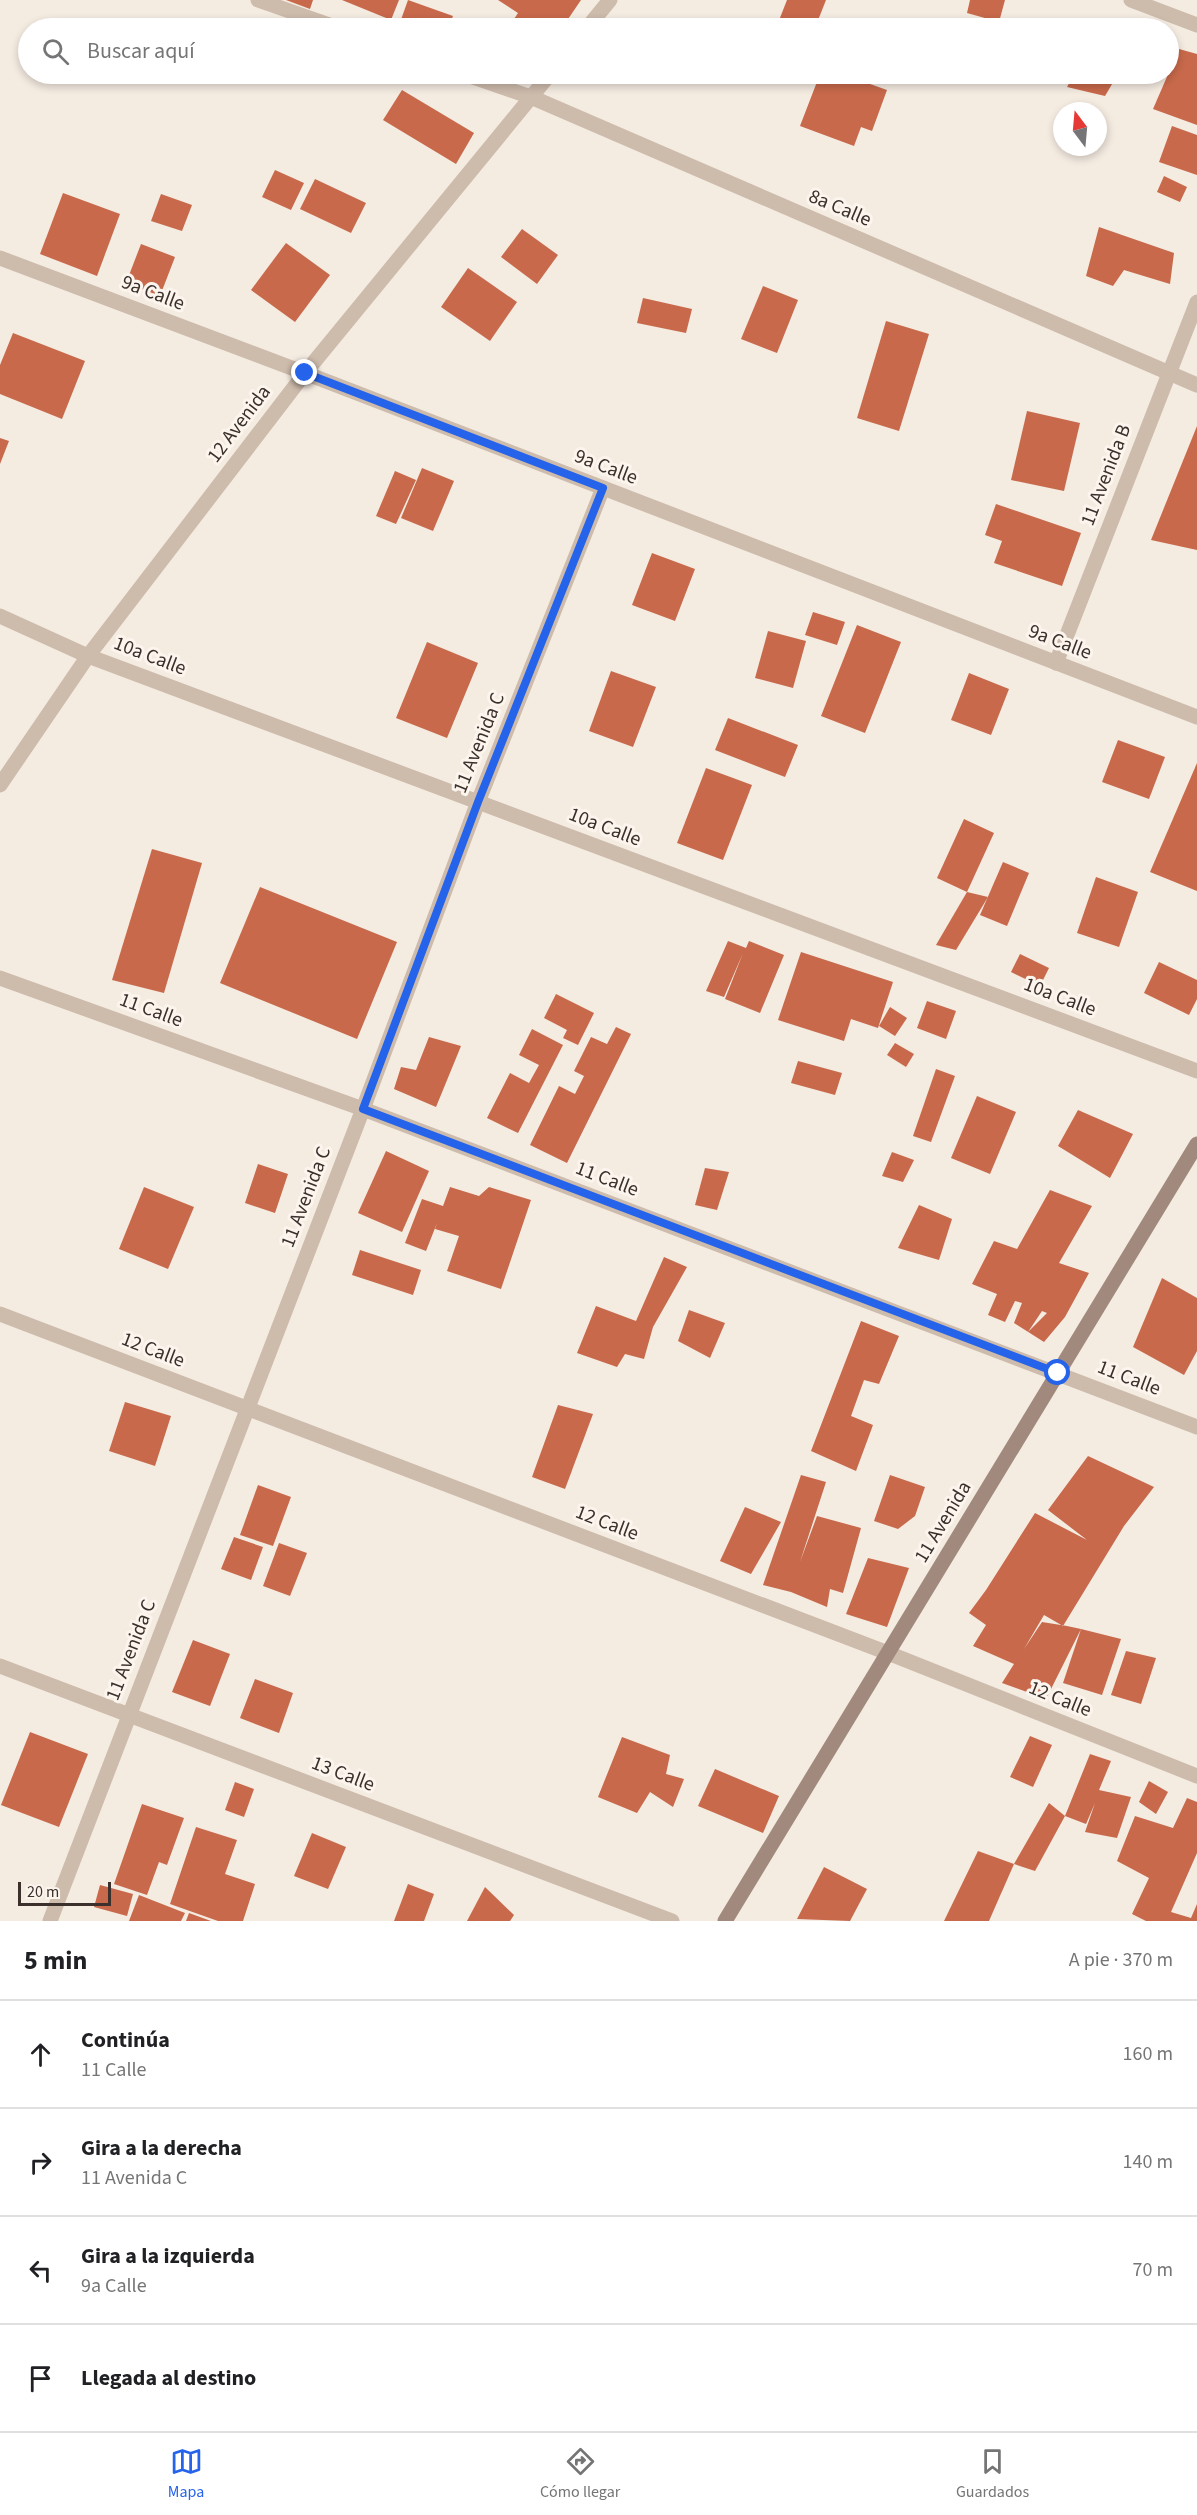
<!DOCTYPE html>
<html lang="es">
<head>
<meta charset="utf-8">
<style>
	body { margin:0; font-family:"Source Sans 3",sans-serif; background:#f2f2f2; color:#202124 }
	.compass { position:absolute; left:1053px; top:102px; width:54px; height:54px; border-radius:50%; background:#fff; box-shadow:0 3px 9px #0003; rotate:344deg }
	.scale { position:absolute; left:18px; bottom:15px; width:93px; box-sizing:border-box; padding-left:6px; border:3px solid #3b302b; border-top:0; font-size:16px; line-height:21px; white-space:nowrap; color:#3b302b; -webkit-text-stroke:4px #fbf5ee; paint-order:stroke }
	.stop { position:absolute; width:18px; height:18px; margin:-14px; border:4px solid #2563eb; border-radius:50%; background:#fff }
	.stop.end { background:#2563eb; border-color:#fff; box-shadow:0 2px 6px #0008 }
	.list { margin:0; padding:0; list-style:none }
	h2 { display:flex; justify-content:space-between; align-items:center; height:78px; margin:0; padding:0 24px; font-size:26px }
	h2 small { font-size:20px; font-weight:400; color:#757577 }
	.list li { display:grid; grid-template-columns:39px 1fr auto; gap:18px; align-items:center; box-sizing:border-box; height:108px; padding:0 24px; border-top:2px solid #e0e0e0 }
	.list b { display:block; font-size:22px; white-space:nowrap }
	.list p { margin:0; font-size:20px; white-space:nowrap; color:#757577 }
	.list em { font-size:20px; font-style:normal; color:#757577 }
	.icon { flex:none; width:33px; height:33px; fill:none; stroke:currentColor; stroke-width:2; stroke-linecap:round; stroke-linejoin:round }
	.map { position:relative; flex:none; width:1197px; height:1921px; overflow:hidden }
	.search { position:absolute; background:#fff; box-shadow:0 3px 9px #0003; left:18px; right:18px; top:18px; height:66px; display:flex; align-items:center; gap:15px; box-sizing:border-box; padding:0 21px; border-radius:33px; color:#757577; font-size:22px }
	.sheet { height:510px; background:#fff }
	nav { display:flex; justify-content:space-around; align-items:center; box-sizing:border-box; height:84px; border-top:2px solid #e0e0e0; background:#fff; font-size:16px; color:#757577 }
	nav a { display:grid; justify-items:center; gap:3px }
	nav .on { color:#2563eb }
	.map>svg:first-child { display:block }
	.building { fill:#c8694b; fill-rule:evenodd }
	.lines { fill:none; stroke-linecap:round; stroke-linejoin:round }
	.street { stroke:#cdbbac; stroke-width:15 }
	.secondary { stroke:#a18a7d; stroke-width:15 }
	.route { stroke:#2563eb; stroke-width:8 }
	.labels { text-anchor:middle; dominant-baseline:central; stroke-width:6; stroke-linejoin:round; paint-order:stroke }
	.street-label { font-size:20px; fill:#3b302b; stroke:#fbf5ee }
</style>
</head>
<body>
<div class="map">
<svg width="1197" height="1921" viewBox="0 0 1197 1921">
	<rect width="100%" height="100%" fill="#f4ebe1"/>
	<g class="building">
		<polygon points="286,0 313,0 310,9"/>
		<polygon points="342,0 399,0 391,20"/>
		<polygon points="408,0 453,16 448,28 398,28"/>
		<polygon points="498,0 581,0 562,28 508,28 518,13"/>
		<polygon points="787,0 826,0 815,28 776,28"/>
		<polygon points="970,0 1005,0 999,22 967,13"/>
		<polygon points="1179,49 1197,54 1197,125 1153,109"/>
		<polygon points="820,74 842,74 887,90 872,131 861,127 854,146 800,126"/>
		<polygon points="1074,74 1118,74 1105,96 1067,87"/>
		<polygon points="402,90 474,133 456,164 383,120"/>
		<polygon points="1172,126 1197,135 1197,175 1159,162"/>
		<polygon points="275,170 304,183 291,210 262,197"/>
		<polygon points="1164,176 1187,187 1180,202 1157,192"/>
		<polygon points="315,179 366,203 351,233 300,209"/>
		<polygon points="63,193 120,214 97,276 40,254"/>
		<polygon points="161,194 192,205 182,231 151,221"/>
		<polygon points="1099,227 1174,253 1170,284 1124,270 1113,286 1086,276"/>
		<polygon points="522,229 558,255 537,284 501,257"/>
		<polygon points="286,243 330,275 295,322 251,290"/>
		<polygon points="141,244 175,257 160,296 126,283"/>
		<polygon points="468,268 517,302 490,341 441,307"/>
		<polygon points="763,286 798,300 777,353 741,339"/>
		<polygon points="643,298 692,309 686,333 637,323"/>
		<polygon points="886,321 929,334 899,431 857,418"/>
		<polygon points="13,333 85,361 62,419 0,394 0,365"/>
		<polygon points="1027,411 1080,423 1064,491 1011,480"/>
		<polygon points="1197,426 1197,550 1151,540"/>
		<polygon points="0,438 9,441 0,464"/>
		<polygon points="422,468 454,481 433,531 401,518"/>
		<polygon points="395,471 416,480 396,524 376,516"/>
		<polygon points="996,504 1081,533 1062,586 994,563 1002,541 985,535"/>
		<polygon points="652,553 695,569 675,621 632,605"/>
		<polygon points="813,612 845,622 837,645 805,635"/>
		<polygon points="857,625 901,642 865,733 821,716"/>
		<polygon points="768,631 806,641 793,688 755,678"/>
		<polygon points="427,642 478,663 447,738 396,718"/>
		<polygon points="611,671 656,687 633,747 589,731"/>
		<polygon points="969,673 1009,689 991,735 951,720"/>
		<polygon points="728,718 798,745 785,777 715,750"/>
		<polygon points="1118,740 1165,757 1149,799 1102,782"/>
		<polygon points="1197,763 1197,891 1150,872"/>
		<polygon points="706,768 752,785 723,860 677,843"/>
		<polygon points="964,819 994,833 967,892 937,878"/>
		<polygon points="152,849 202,863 164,993 112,980"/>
		<polygon points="1003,862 1029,873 1007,926 980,915"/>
		<polygon points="1096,877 1138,892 1119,947 1077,933"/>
		<polygon points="260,887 397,942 357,1039 220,983"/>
		<polygon points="967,892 988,897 956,950 936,945"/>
		<polygon points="728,941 746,948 749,941 784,955 760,1013 725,999 743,953 724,997 706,991"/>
		<polygon points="801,952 893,982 878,1028 851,1019 844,1041 778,1020"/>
		<polygon points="1020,954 1049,968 1040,986 1011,972"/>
		<polygon points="1159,962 1197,980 1197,999 1189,1015 1144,993"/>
		<polygon points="556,994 594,1013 578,1045 563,1038 567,1030 544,1018"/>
		<polygon points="927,1001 956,1011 946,1039 917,1028"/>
		<polygon points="890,1007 907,1018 895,1036 879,1026"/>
		<polygon points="616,1027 631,1034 567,1163 530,1145 559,1086 575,1094 584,1076 574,1071 591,1037 607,1044"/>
		<polygon points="532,1029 563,1045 518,1133 487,1118 510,1073 529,1083 539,1065 519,1055"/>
		<polygon points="429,1037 461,1046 436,1107 394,1089 401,1067 416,1070"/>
		<polygon points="895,1043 914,1054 906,1067 887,1055"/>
		<polygon points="798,1061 842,1073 835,1095 791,1083"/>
		<polygon points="936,1069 955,1076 931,1142 913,1136"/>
		<polygon points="977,1096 1016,1112 990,1174 951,1158"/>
		<polygon points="1078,1110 1133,1134 1110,1178 1058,1146"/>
		<polygon points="386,1151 429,1171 402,1232 358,1213"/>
		<polygon points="892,1152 914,1160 903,1182 882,1176"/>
		<polygon points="258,1164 288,1174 275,1213 245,1203"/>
		<polygon points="705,1168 729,1172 717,1210 695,1205"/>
		<polygon points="144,1187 194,1207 168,1269 119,1249"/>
		<polygon points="450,1187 479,1196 489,1187 531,1200 501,1289 447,1271 459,1236 435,1229 437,1223 426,1251 405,1243 422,1199 443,1206"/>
		<path d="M1050,1190L1092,1206L1059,1263L1089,1273L1065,1317L1044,1342L1014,1323L1022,1303L1015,1301L1005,1322L988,1315L997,1294L972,1284L994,1241L1017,1249ZM1042,1311L1047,1313L1028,1332Z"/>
		<polygon points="919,1205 952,1219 939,1260 898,1248"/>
		<polygon points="360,1250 421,1270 413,1295 352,1275"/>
		<polygon points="664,1257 687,1267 653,1327 644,1359 625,1354 617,1367 577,1353 596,1306 636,1321"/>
		<polygon points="1162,1278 1197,1298 1197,1351 1184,1375 1133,1347"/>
		<polygon points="689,1310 725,1323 710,1358 678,1341"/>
		<polygon points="861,1321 899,1336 879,1384 864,1380 851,1416 873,1425 856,1471 811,1451"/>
		<polygon points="125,1402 171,1416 155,1466 109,1451"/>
		<polygon points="558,1405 593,1414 565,1489 532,1477"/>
		<polygon points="1088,1456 1154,1487 1124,1526 1063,1626 1044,1615 1024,1649 1042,1622 1067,1626 1081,1629 1121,1639 1102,1695 1063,1683 1081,1629 1046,1699 1002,1683 1014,1664 973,1646 986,1625 969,1613 986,1590 1035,1513 1087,1540 1048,1510"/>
		<polygon points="801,1475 826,1482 800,1562 817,1516 861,1528 843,1593 830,1589 827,1607 791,1592 763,1585"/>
		<polygon points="890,1475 925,1487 915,1516 898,1529 874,1521"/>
		<polygon points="258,1485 291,1497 273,1546 240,1535"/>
		<polygon points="745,1507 781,1522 751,1574 720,1561"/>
		<polygon points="234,1537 263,1547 251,1580 221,1569"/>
		<polygon points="279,1543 307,1553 290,1596 263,1586"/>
		<polygon points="868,1558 909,1568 887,1627 846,1614"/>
		<polygon points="193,1640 230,1654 210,1706 172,1692"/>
		<polygon points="1126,1651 1156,1658 1141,1704 1111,1695"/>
		<polygon points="255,1679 293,1693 279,1733 240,1718"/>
		<polygon points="30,1732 88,1754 59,1827 1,1805"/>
		<polygon points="1030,1736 1052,1745 1033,1787 1010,1777"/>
		<polygon points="622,1737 670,1755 666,1774 684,1779 673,1807 650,1792 637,1813 598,1797"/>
		<polygon points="1090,1754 1111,1761 1099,1790 1131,1797 1117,1838 1085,1832 1095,1803 1086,1824 1065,1816"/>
		<polygon points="715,1769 779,1796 763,1833 698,1806"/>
		<polygon points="1149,1781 1168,1792 1156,1814 1139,1802"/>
		<polygon points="235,1782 254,1789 244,1817 225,1810"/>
		<polygon points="1187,1798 1197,1802 1197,1853 1171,1912 1191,1918 1197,1904 1197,1921 1146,1921 1132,1914 1149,1878 1117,1861 1135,1816 1173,1828"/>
		<polygon points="1049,1803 1065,1816 1035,1871 1014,1864"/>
		<polygon points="142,1804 184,1818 167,1865 159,1862 147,1895 114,1884"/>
		<polygon points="196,1827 237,1840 225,1874 255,1884 243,1921 218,1921 170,1904"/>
		<polygon points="312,1833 346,1847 328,1889 294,1876"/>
		<polygon points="978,1851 1014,1864 989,1921 944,1921"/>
		<polygon points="824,1867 867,1889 850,1921 797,1919"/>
		<polygon points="408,1884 434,1894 424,1921 394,1921"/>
		<polygon points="100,1885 133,1894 127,1916 94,1907"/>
		<polygon points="485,1887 514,1915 510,1921 467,1921"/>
		<polygon points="139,1895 185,1913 181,1921 129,1921"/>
		<polygon points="189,1913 211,1921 186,1921"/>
	</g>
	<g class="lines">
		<g class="street">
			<polyline points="258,0 338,28"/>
			<polyline points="1131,0 1197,25"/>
			<polyline points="587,28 610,0"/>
			<polyline points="464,74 531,97 1197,385"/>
			<polyline points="0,258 305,373 1197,717"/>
			<polyline points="0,616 88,656 1197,1071"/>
			<polyline points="1056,663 1197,302"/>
			<polyline points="0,785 88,656 305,373 550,74"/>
			<polyline points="0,978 363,1109 1197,1427"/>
			<polyline points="0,1314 888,1653 1197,1776"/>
			<polyline points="0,1666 672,1921"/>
			<polyline points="50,1921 363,1109 478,802 603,488"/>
		</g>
		<polyline class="secondary" points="725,1921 1197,1144"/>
	</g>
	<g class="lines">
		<polyline class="route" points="305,373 603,488 478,802 363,1109 1058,1373"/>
	</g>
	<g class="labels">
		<g class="street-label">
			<text transform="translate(840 208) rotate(23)">8a Calle</text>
			<text transform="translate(153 293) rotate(21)">9a Calle</text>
			<text transform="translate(239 424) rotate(-53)">12 Avenida</text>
			<text transform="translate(606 467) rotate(21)">9a Calle</text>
			<text transform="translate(1106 475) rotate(-69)">11 Avenida B</text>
			<text transform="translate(1060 642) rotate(21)">9a Calle</text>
			<text transform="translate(150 656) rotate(21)">10a Calle</text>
			<text transform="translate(479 743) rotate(-68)">11 Avenida C</text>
			<text transform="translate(605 827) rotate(21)">10a Calle</text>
			<text transform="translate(1060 997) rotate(21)">10a Calle</text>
			<text transform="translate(151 1010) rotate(20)">11 Calle</text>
			<text transform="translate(607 1179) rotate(21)">11 Calle</text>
			<text transform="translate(306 1197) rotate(-69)">11 Avenida C</text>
			<text transform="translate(153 1350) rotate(21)">12 Calle</text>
			<text transform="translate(1129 1378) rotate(21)">11 Calle</text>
			<text transform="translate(943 1522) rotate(-59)">11 Avenida</text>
			<text transform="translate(607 1523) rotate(21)">12 Calle</text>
			<text transform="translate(131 1650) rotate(-69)">11 Avenida C</text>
			<text transform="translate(1060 1699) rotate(22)">12 Calle</text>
			<text transform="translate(343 1774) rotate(21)">13 Calle</text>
		</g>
	</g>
</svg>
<svg class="compass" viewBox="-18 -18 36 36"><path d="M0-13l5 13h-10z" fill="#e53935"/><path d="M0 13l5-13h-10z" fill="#757577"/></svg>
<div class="scale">20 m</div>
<div class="stop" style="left:1058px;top:1373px"></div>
<div class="stop end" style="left:305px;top:373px"></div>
<div class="search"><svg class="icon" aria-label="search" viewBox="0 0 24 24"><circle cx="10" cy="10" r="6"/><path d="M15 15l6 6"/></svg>Buscar aquí</div>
</div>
<section class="sheet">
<h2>5 min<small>A pie · 370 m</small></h2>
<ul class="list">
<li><svg class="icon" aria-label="ahead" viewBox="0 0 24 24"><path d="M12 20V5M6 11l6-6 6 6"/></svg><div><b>Continúa</b><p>11 Calle</p></div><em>160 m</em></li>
<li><svg class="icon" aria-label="right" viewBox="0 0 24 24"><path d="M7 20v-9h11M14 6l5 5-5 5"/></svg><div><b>Gira a la derecha</b><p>11 Avenida C</p></div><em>140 m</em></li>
<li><svg class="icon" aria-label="left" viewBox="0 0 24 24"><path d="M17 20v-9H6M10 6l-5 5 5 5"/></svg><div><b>Gira a la izquierda</b><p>9a Calle</p></div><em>70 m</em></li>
<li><svg class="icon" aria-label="arrive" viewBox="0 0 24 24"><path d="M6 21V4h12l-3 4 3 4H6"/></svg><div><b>Llegada al destino</b></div></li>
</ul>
</section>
<nav>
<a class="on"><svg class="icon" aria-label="map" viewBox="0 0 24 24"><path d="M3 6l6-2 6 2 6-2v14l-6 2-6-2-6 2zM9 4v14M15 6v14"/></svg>Mapa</a>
<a><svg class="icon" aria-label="directions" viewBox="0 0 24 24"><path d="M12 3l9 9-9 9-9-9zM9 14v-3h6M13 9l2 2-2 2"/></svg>Cómo llegar</a>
<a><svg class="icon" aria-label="saved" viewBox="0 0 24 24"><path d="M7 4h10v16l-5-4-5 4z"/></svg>Guardados</a>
</nav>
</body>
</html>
